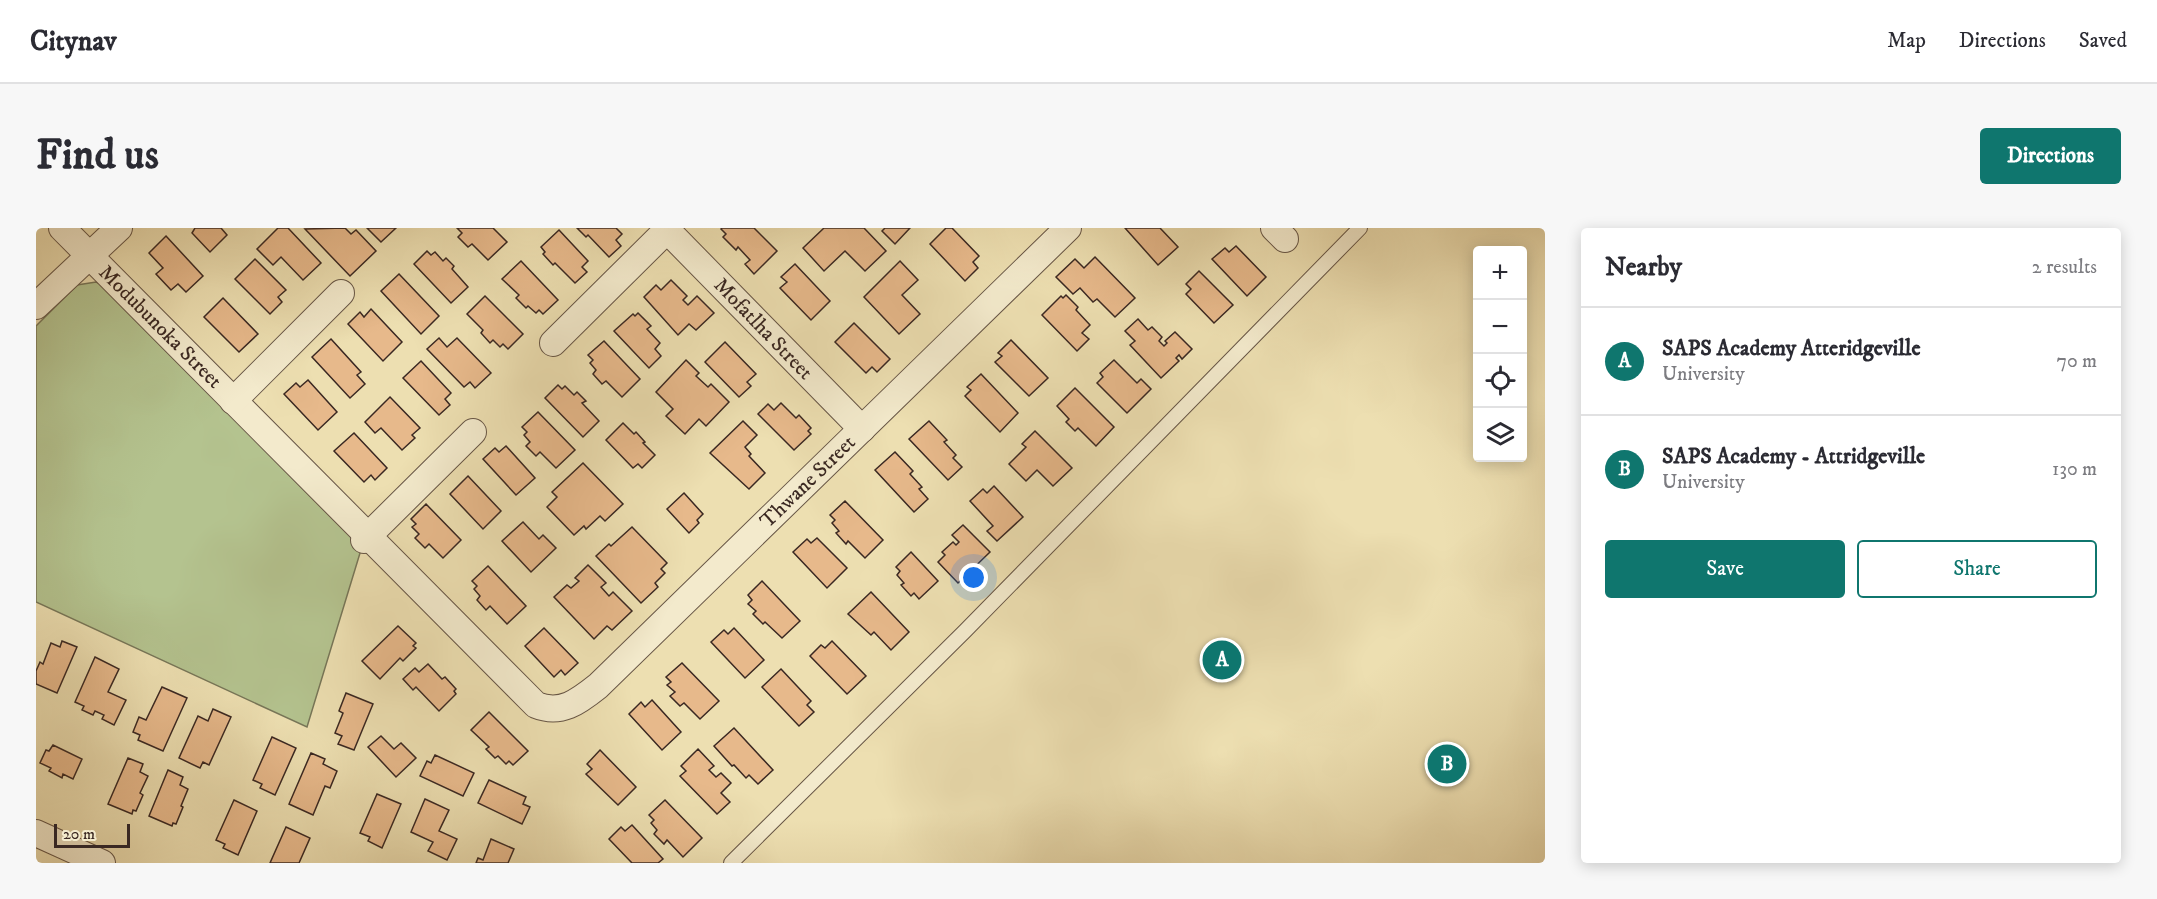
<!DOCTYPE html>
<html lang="en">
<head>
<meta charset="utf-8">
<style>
	body { margin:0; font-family:"IM FELL DW Pica",serif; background:#f7f7f7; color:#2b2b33 }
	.controls { position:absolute; right:18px; top:18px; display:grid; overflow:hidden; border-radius:6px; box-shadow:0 3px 15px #0003 }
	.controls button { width:54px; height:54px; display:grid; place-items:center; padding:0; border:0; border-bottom:2px solid #e1e1e2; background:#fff; color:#2b2b33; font:30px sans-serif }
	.scale { position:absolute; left:18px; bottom:15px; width:76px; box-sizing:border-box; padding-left:6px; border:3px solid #3a2822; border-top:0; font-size:16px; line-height:21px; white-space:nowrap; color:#3a2822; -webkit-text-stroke:4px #f3eacc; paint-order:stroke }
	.you { position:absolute; left:938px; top:350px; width:21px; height:21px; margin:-15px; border:4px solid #fff; border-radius:50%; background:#1a73e8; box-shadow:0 0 0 9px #1a73e833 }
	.badge { display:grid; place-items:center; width:39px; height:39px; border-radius:50%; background:#0f766e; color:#fff; font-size:20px; font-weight:700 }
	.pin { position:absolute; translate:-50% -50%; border:3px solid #fff; box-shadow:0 2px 6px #0006 }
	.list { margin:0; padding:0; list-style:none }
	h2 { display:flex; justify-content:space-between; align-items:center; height:78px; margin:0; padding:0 24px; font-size:26px }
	h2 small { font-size:20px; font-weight:400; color:#7c7c81 }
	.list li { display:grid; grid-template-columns:39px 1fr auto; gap:18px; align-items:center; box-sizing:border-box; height:108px; padding:0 24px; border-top:2px solid #e1e1e2 }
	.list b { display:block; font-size:22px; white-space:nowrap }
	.list p { margin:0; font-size:20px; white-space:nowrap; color:#7c7c81 }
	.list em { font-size:20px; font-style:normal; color:#7c7c81 }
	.actions { display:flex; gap:12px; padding:18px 24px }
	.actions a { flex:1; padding:14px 0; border:2px solid #0f766e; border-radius:6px; text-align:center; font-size:21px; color:#0f766e }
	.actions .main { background:#0f766e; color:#fff }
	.icon { flex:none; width:33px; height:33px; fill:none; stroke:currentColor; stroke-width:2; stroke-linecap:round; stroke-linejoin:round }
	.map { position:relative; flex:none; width:1509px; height:635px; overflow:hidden; border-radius:6px }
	header { display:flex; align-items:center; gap:36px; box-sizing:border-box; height:84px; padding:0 30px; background:#fff; border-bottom:2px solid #e1e1e2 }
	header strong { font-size:28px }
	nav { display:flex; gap:33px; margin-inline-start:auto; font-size:21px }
	.intro { display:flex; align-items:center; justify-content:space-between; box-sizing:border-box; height:144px; padding:0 36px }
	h1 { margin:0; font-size:42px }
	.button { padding:15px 27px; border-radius:6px; background:#0f766e; color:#fff; font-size:21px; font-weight:700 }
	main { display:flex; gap:36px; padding:0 36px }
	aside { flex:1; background:#fff; border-radius:6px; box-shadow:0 3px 15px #0003 }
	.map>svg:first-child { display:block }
	.green { fill:#b4c38f; stroke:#777658; stroke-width:1.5 }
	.building { fill:#e7b98b; stroke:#3a2822; stroke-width:1.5 }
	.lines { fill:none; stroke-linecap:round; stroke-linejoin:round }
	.lane-casing { stroke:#675646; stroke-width:16 }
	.street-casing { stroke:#675646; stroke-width:28 }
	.lane { stroke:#f3eacc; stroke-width:14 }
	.street { stroke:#f3eacc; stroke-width:26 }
	.labels { text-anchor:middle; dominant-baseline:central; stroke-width:4.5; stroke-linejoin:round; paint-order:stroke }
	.street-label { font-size:21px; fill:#3a2822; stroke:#f3eacc }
</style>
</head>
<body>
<header>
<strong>Citynav</strong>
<nav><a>Map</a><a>Directions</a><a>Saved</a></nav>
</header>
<div class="intro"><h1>Find us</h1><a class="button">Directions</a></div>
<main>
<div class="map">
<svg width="1509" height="635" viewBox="0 0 1509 635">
	<rect width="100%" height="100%" fill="#eddfb1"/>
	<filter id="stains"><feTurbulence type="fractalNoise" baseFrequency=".00333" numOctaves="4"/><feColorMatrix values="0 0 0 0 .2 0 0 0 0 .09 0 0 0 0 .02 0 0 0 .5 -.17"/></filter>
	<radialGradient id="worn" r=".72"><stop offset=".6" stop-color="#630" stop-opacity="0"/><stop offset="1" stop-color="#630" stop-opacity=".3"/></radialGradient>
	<polygon class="green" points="60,54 84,64 328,312 271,499 0,374 0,98 41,57"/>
	<g class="building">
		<polygon points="159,0 185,0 191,7 174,24 156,5"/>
		<polygon points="242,0 252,0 285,35 267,52 245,29 237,37 221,21"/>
		<polygon points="309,0 315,6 320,2 340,23 314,48 269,1"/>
		<polygon points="331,0 360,0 345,14"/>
		<polygon points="421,0 457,0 471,14 452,32 436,16 432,19 422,9 426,5"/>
		<polygon points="541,0 580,0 586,6 580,12 585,18 573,29 552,7 550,9"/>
		<polygon points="686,0 718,0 741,23 718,46 709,36 714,32 702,19 700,22 687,9 690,6 685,1"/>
		<polygon points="788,0 828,0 850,23 829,43 809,23 788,43 767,20"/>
		<polygon points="849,0 874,0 859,16 846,3"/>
		<polygon points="910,0 916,0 943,28 937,34 942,40 929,53 894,16"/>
		<polygon points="1089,0 1124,0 1142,19 1122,37"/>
		<polygon points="523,2 552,33 546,39 551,44 539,55 519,35 517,37 507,26 509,24 505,19"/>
		<polygon points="130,8 167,48 150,64 142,56 135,62 120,46 127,40 113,25"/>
		<polygon points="1200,18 1230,49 1211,68 1176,31 1189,20 1193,24"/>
		<polygon points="391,23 395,27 399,24 407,33 410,30 418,38 416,41 432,59 415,75 378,36"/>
		<polygon points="1059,29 1099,70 1079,89 1061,71 1057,74 1044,60 1037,66 1020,49 1039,31 1048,40"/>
		<polygon points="219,31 250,62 242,69 246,74 234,86 199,51"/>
		<polygon points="485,33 522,72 507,86 503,82 500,85 492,78 490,80 480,70 483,67 466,51"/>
		<polygon points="864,33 882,52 866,67 884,86 863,106 828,69"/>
		<polygon points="759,36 794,73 775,92 744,60 751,54 745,49"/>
		<polygon points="1163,43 1197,77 1178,95 1150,66 1155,61 1150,56"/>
		<polygon points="363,46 403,88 385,106 345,63"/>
		<polygon points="635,52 651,68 647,72 652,77 661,68 678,85 660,102 653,96 642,107 608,69 620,57 625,62"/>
		<polygon points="1030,67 1042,79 1040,82 1054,97 1046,105 1053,111 1041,123 1006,87 1025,68 1027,70"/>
		<polygon points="449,68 487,106 472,121 467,116 464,119 457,112 454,115 445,105 447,102 431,86"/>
		<polygon points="187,70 222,106 203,124 168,89"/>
		<polygon points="335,81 366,114 347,133 312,96 324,84 328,89"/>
		<polygon points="602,85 615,98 611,101 624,115 619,121 625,128 613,140 578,103 597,86 599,88"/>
		<polygon points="1102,91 1112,102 1116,99 1126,109 1123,113 1128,118 1131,115 1129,113 1139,104 1156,121 1146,131 1143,127 1140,130 1143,133 1125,150 1094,117 1099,113 1089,103"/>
		<polygon points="818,95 854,131 841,144 836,139 830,145 799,114"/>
		<polygon points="403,110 411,119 421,110 455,145 439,160 434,154 428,159 391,121"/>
		<polygon points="295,111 325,144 321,147 329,156 314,170 276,129"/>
		<polygon points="975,112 1012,150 993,168 959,134 966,128 962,125"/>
		<polygon points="568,113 604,151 586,169 570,153 566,156 557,146 560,142 554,135 557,132 552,127"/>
		<polygon points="689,114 720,146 711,154 715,158 703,169 669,134"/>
		<polygon points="650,132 663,145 660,148 672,159 675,156 693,174 670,198 663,191 649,206 630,188 637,181 620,164"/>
		<polygon points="1078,132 1101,155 1105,151 1115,161 1091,185 1061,155 1067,149 1064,145"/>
		<polygon points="385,133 415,165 409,171 414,177 403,187 367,150"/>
		<polygon points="945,146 982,185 964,204 929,168 935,162 931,159"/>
		<polygon points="272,152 301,184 282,202 248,166 260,155 264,159"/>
		<polygon points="522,157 526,161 529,158 538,167 541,164 550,173 546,175 563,193 547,209 509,170"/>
		<polygon points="1039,160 1078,199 1060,218 1042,200 1039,203 1030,194 1033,191 1021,178"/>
		<polygon points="354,169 384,200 376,207 379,210 366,222 345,200 339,205 329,194"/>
		<polygon points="745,175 760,190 763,187 775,200 772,203 775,206 758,222 722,186 732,176 738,182"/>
		<polygon points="502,184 539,222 520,240 504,224 500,228 490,218 494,214 488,207 491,204 486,199"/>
		<polygon points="707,193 721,207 709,219 715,226 713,228 729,245 713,261 674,225"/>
		<polygon points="893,193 911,212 908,214 920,227 917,230 926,239 912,252 873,211"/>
		<polygon points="587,195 598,206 600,204 609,214 607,215 619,227 606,240 602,236 597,240 570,212"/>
		<polygon points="999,203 1036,240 1017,258 1001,242 990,253 973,236 990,219 986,216"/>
		<polygon points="318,205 351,240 339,252 335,247 328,254 298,223"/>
		<polygon points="470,218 499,250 480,267 447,231 459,220 463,224"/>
		<polygon points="859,224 877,243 874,246 886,259 883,261 892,271 878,284 839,242"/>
		<polygon points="547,235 587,276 569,293 564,288 550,301 548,298 538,307 511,279 521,269 516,264"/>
		<polygon points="432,248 465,283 447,301 414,266"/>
		<polygon points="958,258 987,289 961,313 951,303 957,298 934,273 947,261 951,265"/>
		<polygon points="648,265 667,286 661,292 663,295 653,305 631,281"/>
		<polygon points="809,273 847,312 829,330 812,313 810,316 800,305 803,303 796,295 799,292 794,287"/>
		<polygon points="390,276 425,312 407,330 393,316 389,320 379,310 383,306 376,299 380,296 375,291"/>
		<polygon points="487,294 503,311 507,307 520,320 495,344 466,313"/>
		<polygon points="927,297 954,324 922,355 902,334 909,327 906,324 917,314 920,317 923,314 916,307"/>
		<polygon points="596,299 631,335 625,341 629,345 619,355 622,359 605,375 560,328 573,316 575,318"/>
		<polygon points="781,310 811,340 791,360 757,324 771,311 775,315"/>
		<polygon points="875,324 902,353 883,371 878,365 875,368 865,357 868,355 861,347 864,343 860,339"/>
		<polygon points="552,337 570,355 565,359 573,368 577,364 596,383 576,402 571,398 558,411 518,369 531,357 535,360 543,353 539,350"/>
		<polygon points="452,338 490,378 471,396 454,378 450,382 441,372 444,368 438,361 441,358 436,353"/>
		<polygon points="726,353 764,393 746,410 729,394 727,396 717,386 720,383 712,376 716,372 712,367"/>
		<polygon points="835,364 873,404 855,422 838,404 835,407 812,386"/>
		<polygon points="362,398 380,415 377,418 380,420 367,433 364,430 344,451 326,433"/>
		<polygon points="508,400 542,435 529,447 525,442 518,449 489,418"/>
		<polygon points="698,400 728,432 709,450 675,414 688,402 692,406"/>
		<polygon points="26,413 41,419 21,465 0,456 0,443 4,434 7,436 15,415 24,419"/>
		<polygon points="796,413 830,448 811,466 774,428 785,417 789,420"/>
		<polygon points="59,429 83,441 72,464 90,472 78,497 66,491 68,487 59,483 57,487 46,482 48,478 39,474"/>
		<polygon points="646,435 683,473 664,491 648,475 644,478 634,468 639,464 631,457 635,454 630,449"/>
		<polygon points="392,436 406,451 409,449 420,461 418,463 420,466 403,483 380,459 377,462 367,451 379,440 383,444"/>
		<polygon points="745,441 775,473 771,477 778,484 763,498 726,459"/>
		<polygon points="126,459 151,470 127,523 102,512 104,507 97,504 103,489 110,492"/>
		<polygon points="310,465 337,476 318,522 302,516 306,508 299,505 307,485 303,483"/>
		<polygon points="616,472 645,504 626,522 593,486 605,474 609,479"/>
		<polygon points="177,481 195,489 173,537 167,534 164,540 143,530 162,488 172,493"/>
		<polygon points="453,484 492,523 477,537 473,533 470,536 462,528 459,530 450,521 453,519 435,502"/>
		<polygon points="698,500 737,542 722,556 713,547 710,550 698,537 696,538 678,518"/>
		<polygon points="345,508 358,521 365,515 380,530 360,549 332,519"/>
		<polygon points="236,509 260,520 239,567 224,560 226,556 217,552"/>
		<polygon points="17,517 46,531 37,551 27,546 26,550 13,543 15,540 4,535 10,522 13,523"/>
		<polygon points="662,521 678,538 673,542 680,549 685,545 695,555 685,565 694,574 681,586 644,548 650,543 645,538"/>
		<polygon points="564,522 600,559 582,577 550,546 556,541 551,536"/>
		<polygon points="275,525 289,531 287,536 301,543 294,560 289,558 277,587 253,576"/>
		<polygon points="399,527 438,545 427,568 384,548 391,533 395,535"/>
		<polygon points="92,530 107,536 104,544 112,548 104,565 107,567 100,583 97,582 96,586 72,576"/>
		<polygon points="132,542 147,549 144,557 152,561 145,578 147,579 140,596 137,595 136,598 113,588"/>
		<polygon points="453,552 490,569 487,576 494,579 486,596 442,575"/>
		<polygon points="341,566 365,576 346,620 332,613 334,609 324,605"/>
		<polygon points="389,571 413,582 403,603 421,611 411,632 392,623 397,614 375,604"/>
		<polygon points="198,572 221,583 202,627 187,620 189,616 180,612"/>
		<polygon points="629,572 666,610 647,629 631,612 628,616 618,606 621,602 615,595 618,592 613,587"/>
		<polygon points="596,597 627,631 622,635 596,635 573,611 585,599 589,603"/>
		<polygon points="250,599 274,610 263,635 234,635"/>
		<polygon points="455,611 478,621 472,635 440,635 442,630 447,632"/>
	</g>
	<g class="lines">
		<defs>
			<polyline id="lane" points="695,635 929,403 1324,0"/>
			<g id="street">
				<path d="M26,0L500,477C525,487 542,474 562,458L1032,0"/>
				<polyline points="629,0 826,201"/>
				<polyline points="1238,0 1249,11"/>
				<polyline points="0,78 83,0"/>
				<polyline points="517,115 633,0"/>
				<polyline points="197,173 305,65"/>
				<polyline points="328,312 437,204"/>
				<polyline points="0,605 66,635"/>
			</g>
		</defs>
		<use href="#lane" class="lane-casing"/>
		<use href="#street" class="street-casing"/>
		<use href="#lane" class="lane"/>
		<use href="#street" class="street"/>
	</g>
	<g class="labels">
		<g class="street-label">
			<text transform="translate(124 99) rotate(45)">Modubunoka Street</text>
			<text transform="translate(727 101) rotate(46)">Mofatlha Street</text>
			<text transform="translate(772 254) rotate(-44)">Thwane Street</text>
		</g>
	</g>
	<rect width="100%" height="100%" filter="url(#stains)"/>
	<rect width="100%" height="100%" fill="url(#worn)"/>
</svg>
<div class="controls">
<button>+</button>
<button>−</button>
<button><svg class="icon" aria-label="locate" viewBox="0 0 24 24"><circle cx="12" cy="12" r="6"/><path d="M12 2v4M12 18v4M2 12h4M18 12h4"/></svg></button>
<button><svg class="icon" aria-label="layers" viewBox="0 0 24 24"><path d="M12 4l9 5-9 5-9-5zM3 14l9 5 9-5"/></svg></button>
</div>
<div class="scale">20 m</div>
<div class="you"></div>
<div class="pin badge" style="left:1186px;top:432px">A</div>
<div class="pin badge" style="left:1411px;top:536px">B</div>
</div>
<aside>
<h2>Nearby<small>2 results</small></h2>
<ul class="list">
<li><span class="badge">A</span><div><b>SAPS Academy Atteridgeville</b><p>University</p></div><em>70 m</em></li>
<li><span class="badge">B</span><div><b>SAPS Academy - Attridgeville</b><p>University</p></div><em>130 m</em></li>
</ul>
<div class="actions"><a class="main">Save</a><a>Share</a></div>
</aside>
</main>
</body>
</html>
